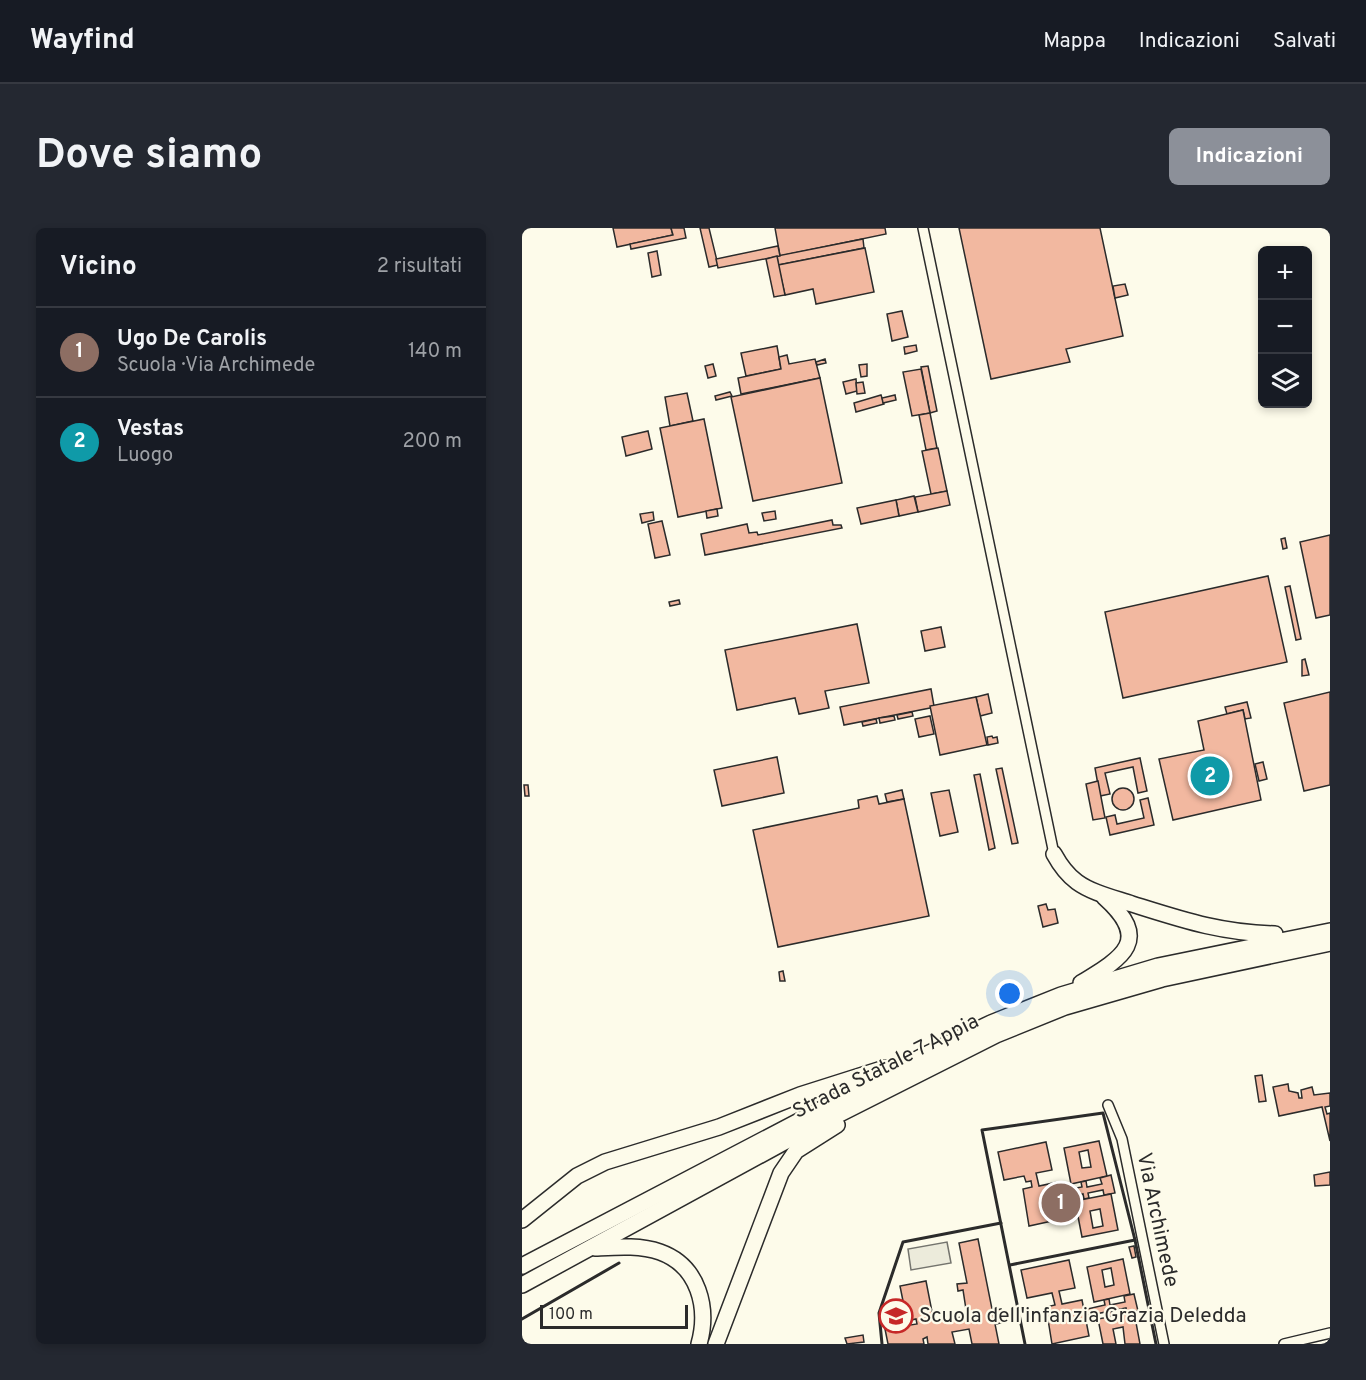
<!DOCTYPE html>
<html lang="it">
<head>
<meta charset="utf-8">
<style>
	body { margin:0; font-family:Overpass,sans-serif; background:#242831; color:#f1f3f6 }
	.controls { position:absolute; right:18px; top:18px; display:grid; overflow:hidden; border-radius:9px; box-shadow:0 3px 9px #0003 }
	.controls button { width:54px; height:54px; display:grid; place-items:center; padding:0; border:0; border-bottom:2px solid #363941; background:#171b24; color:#f1f3f6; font:30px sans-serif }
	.scale { position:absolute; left:18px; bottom:15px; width:148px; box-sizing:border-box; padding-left:6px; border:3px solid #2b2b2b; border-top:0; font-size:16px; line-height:21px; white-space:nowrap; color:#2b2b2b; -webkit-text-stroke:4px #fdfbea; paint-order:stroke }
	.you { position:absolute; left:488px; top:766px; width:21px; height:21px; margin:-15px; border:4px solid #fff; border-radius:50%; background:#1a73e8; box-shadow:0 0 0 9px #1a73e833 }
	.badge { display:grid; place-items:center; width:39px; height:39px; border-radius:50%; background:#8c9099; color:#fff; font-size:20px; font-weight:700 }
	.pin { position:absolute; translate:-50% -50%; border:3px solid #fff; box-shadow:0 2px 6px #0006 }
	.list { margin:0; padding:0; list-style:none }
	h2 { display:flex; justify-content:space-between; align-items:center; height:78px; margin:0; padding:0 24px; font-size:26px }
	h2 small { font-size:20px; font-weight:400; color:#9ea1a6 }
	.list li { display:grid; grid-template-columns:39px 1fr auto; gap:18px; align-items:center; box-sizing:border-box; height:90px; padding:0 24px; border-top:2px solid #363941 }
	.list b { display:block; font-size:22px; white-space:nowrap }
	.list p { margin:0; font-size:20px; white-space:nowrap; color:#9ea1a6 }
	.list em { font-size:20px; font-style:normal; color:#9ea1a6 }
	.icon { flex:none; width:33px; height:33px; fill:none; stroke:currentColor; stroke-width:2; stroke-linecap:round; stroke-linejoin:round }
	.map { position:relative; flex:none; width:808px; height:1116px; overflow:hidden; border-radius:9px }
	header { display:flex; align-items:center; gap:36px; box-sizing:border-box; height:84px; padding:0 30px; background:#171b24; border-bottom:2px solid #363941 }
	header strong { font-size:28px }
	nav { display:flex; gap:33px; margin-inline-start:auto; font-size:21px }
	.intro { display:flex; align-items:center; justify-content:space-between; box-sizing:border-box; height:144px; padding:0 36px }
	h1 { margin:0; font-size:42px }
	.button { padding:15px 27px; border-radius:9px; background:#8c9099; color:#fff; font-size:21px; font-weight:700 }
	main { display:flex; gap:36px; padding:0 36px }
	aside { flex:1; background:#171b24; border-radius:9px; box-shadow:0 3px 9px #0003 }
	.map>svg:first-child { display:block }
	.green { fill:#ecebdb; stroke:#74746e; stroke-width:1.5 }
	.building { fill:#f2b8a0; stroke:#2b2b2b; stroke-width:1.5; fill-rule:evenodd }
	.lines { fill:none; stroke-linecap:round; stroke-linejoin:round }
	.minor-casing { stroke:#2b2b2b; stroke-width:12 }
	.trunk-casing { stroke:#2b2b2b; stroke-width:18 }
	.minor { stroke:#fdfbea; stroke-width:9 }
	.trunk { stroke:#fdfbea; stroke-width:15 }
	.wall { stroke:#2b2b2b; stroke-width:3 }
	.labels { text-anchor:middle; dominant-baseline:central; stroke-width:4.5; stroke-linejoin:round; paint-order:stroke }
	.street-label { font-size:21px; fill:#2b2b2b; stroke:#fdfbea }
	.poi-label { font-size:21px; fill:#2b2b2b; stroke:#fdfbea; text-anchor:start }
</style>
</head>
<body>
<header>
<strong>Wayfind</strong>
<nav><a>Mappa</a><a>Indicazioni</a><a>Salvati</a></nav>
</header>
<div class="intro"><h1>Dove siamo</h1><a class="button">Indicazioni</a></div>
<main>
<aside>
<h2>Vicino<small>2 risultati</small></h2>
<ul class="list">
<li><span class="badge" style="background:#8d6e63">1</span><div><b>Ugo De Carolis</b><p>Scuola · Via Archimede</p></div><em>140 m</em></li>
<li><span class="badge" style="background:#0f9aa8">2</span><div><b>Vestas</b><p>Luogo</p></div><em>200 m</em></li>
</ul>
</aside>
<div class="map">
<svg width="808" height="1116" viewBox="0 0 808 1116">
	<rect width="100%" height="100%" fill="#fdfbea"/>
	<polygon class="green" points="425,1014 429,1035 389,1042 386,1021"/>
	<g class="building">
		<polygon points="91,0 149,0 151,7 95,19"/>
		<polygon points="149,0 162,0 164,10 109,21 108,16 151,7"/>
		<polygon points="178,0 187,0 196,37 187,39"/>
		<polygon points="253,0 363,0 364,6 258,28"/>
		<polygon points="437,0 578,0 601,108 544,121 548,134 469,151"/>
		<polygon points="341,11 342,20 256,37 255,28"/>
		<polygon points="256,18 258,28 196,40 194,31"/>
		<polygon points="343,20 352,64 294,76 291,61 263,67 256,37"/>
		<polygon points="135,23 139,47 130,49 126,25"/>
		<polygon points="255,28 263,67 252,69 244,31"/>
		<polygon points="603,56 606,67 593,70 591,58"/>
		<polygon points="380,83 386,109 370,113 365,86"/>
		<polygon points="394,117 395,123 383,126 382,119"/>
		<polygon points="255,118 259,141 224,148 219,125"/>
		<polygon points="265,127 267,136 293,131 298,150 219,166 216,150 259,141 257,129"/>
		<polygon points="303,131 304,135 295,137 294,134"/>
		<polygon points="191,136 194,148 186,150 183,138"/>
		<polygon points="345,136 345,148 339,149 337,137"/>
		<polygon points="406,138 415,183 408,185 399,139"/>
		<polygon points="399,141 408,185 390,188 381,144"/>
		<polygon points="298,150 320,255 231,273 209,169"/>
		<polygon points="334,151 335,163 324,166 321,154"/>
		<polygon points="341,154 343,165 335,166 334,155"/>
		<polygon points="208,164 210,168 194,172 193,168"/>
		<polygon points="165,165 171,193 148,198 143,169"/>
		<polygon points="359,167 362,176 334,184 332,175"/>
		<polygon points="373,167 374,172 361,175 360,170"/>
		<polygon points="408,185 415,220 404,222 397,187"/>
		<polygon points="182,191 200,280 156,289 138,200"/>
		<polygon points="126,203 130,221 104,228 100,209"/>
		<polygon points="416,220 425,263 409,266 400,223"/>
		<polygon points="425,263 428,277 396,284 393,269"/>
		<polygon points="392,268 396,284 377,288 374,272"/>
		<polygon points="374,272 377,288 339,296 335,280"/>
		<polygon points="195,281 196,288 185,290 184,283"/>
		<polygon points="253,283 254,291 242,293 240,285"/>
		<polygon points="131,284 132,292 120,295 118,286"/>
		<polygon points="310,292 311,297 319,297 320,300 183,327 179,306 225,296 227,305 235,304 236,307"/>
		<polygon points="140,293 148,327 133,330 126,296"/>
		<polygon points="808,307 808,387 794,390 778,314"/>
		<polygon points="763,310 765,320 761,321 759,311"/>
		<polygon points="746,348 765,434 601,470 583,384"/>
		<polygon points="768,358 779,411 774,412 763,359"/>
		<polygon points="157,372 158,376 148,378 147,374"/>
		<polygon points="335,396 347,455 303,463 307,480 277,486 273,470 215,482 203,422"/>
		<polygon points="419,399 423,419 403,423 399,403"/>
		<polygon points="783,431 787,447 780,448 780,432"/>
		<polygon points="409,461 412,478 408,480 322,497 318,479"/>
		<polygon points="808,464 808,557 782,563 762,475"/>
		<polygon points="466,466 470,485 458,488 454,469"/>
		<polygon points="454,469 465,517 418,527 408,478"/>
		<polygon points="725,474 729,490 723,491 721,482 705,486 703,479"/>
		<polygon points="721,482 739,572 651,592 637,531 682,522 676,493"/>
		<polygon points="390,484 391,488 376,491 375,487"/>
		<polygon points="372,488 373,492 358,495 357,490"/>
		<polygon points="408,488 412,506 397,509 393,491"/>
		<polygon points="354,491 355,495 341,498 340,494"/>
		<polygon points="470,508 471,510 475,509 476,515 466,517 465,509"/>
		<polygon points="255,529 262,565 200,578 192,542"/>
		<polygon points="618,530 625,563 616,565 611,539 583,545 588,566 578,568 573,540"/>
		<polygon points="741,534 745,551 737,553 733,536"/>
		<polygon points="480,540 496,615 490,616 474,541"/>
		<polygon points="458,546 473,620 467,622 452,547"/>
		<polygon points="576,553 583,590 571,592 564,556"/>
		<polygon points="2,557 6,557 7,568 3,568"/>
		<circle cx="601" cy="571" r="11"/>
		<polygon points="380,562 382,571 365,574 363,566"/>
		<polygon points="427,562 436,604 418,608 409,565"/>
		<polygon points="355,568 357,576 382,571 407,688 256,719 231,602 337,580 336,572"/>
		<polygon points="626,570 632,597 588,607 584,589 593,587 595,596 622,590 618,572"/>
		<polygon points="524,676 526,682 533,681 536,695 521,699 516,678"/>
		<polygon points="261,743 263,753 258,753 257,744"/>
		<polygon points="740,847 744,873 737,874 733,848"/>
		<polygon points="766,856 767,863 776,865 777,870 780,870 779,862 790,859 792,867 808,865 808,878 803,879 805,886 808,885 808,913 800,879 757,888 751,859"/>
		<path d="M577,913L585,948L549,956L542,920ZM566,922L569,939L560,940L557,924Z"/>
		<polygon points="524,914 530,942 514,945 517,958 536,954 544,990 507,998 501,961 510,959 509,953 504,954 502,948 482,952 476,924"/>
		<polygon points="808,944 808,957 793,958 792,947"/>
		<polygon points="589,947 593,965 582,967 581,962 566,965 567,970 562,971 561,966 540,970 538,963 560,959 559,954 564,953 565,959 580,956 578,950"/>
		<path d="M589,966L596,1002L560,1009L553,973ZM578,981L581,998L571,1000L568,983Z"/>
		<polygon points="456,1011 477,1116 450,1116 447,1101 430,1104 433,1116 406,1116 405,1109 401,1111 402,1116 366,1116 363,1101 395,1096 394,1091 385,1093 378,1058 404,1053 412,1094 445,1088 441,1062 436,1063 435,1056 445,1055 437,1015"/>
		<polygon points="612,1018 614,1029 610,1030 607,1019"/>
		<path d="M601,1031L608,1066L572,1074L565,1039ZM589,1040L592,1057L583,1059L580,1042Z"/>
		<polygon points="547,1032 553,1060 537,1063 540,1076 560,1072 567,1108 530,1116 524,1079 533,1077 530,1065 505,1070 499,1042"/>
		<polygon points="612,1066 616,1083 605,1085 604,1080 589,1083 590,1088 585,1089 584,1084 563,1088 561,1082 583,1077 582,1072 587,1071 588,1077 603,1074 602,1068"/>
		<polygon points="479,1081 482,1094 474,1096 471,1083"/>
		<polygon points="612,1084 618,1116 603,1116 601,1099 591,1101 594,1116 581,1116 576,1091"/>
		<polygon points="341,1107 342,1114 325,1116 323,1110"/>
	</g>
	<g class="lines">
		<defs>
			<g id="minor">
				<polyline points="401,0 532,626"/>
				<polyline points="586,877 600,911 642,1116"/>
				<polyline points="762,1116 808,1105"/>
			</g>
			<g id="trunk">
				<path d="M532,626C538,637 544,646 555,654C570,665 592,670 610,676C661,692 699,705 753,706"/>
				<path d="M559,755C602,729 630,712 582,669"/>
				<polyline points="0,992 55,948 83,934 197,899 278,867 363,840"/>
				<path d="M73,1020C94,1019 118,1017 138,1024C177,1038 187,1080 177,1116"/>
				<polyline points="0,1038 403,827 469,795 539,767 636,738 808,703"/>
				<polyline points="0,1057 266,912 474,807 543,779 640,751 808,715"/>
				<polyline points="194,1116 259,945 274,923 315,897"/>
			</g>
		</defs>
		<use href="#minor" class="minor-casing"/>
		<use href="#trunk" class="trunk-casing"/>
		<use href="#minor" class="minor"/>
		<use href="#trunk" class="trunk"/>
		<g class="wall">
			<polyline points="488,1037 613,1012"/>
			<polyline points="0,1091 97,1035"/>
			<polyline points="360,1116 357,1085 381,1014 479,995"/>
			<polyline points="503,1116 460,902 581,885 613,1012 634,1116"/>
		</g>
	</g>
	<defs>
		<symbol id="school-ring" viewBox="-11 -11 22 22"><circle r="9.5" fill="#fdfbea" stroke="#c62828" stroke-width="1.5"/><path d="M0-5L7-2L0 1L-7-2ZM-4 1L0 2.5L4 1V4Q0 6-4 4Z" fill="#c62828"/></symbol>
	</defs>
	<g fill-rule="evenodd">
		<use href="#school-ring" x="355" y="1069" width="38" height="38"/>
	</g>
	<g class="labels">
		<g class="street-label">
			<text transform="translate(364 839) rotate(-27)">Strada Statale 7 Appia</text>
			<text transform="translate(635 992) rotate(78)">Via Archimede</text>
		</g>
		<g class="poi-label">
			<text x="397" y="1088">Scuola dell'infanzia Grazia Deledda</text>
		</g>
	</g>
</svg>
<div class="controls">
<button>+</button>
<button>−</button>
<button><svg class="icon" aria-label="layers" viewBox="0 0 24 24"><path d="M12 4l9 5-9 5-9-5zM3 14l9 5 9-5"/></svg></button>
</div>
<div class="scale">100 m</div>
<div class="you"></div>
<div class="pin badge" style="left:539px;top:975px;background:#8d6e63">1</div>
<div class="pin badge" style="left:688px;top:548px;background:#0f9aa8">2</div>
</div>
</main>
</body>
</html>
